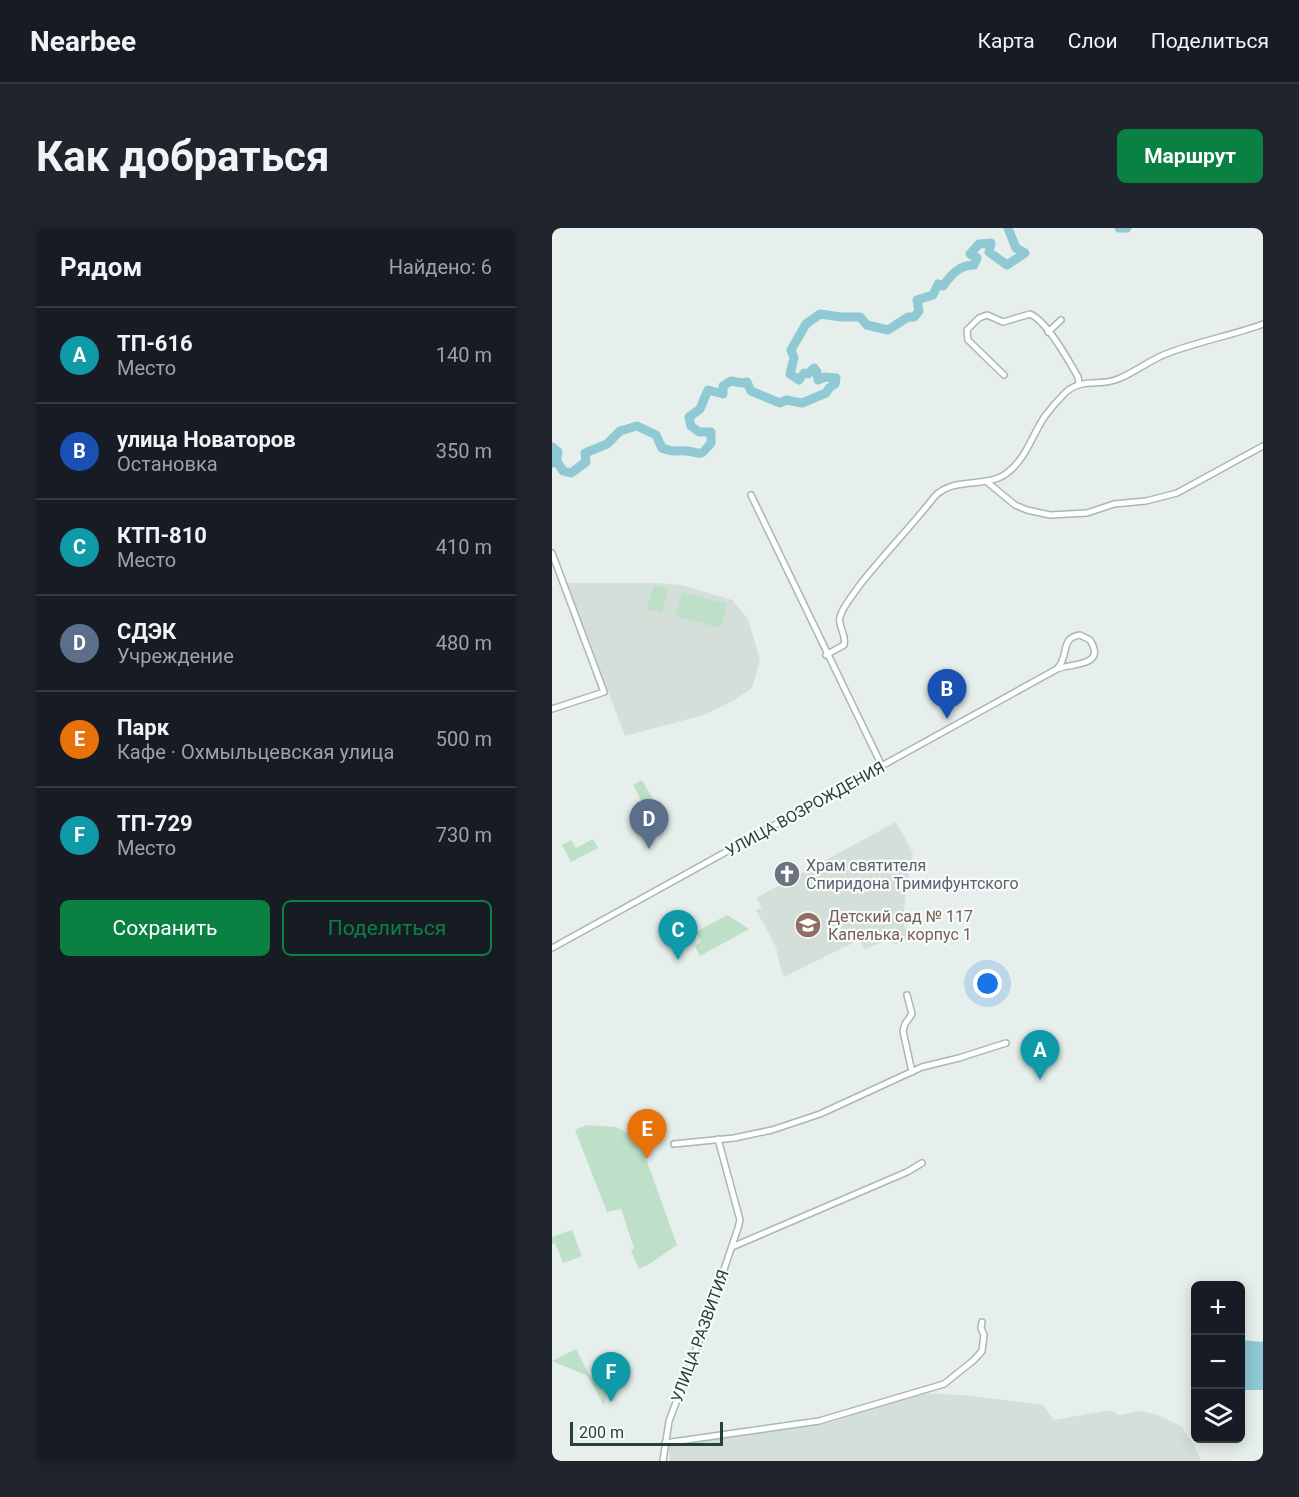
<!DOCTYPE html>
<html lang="ru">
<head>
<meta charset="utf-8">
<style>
	body { margin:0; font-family:Roboto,sans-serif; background:#20242c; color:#f1f3f6 }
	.controls { position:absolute; right:18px; bottom:18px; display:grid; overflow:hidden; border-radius:9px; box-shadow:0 3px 15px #0003 }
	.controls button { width:54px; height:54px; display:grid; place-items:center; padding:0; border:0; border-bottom:2px solid #363941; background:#171b24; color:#f1f3f6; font:30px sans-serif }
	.scale { position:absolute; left:18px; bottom:15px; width:153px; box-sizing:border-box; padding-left:6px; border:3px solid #24423a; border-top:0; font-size:16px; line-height:21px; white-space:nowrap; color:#24423a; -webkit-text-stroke:4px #f7fbf9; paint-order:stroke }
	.you { position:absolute; left:436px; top:756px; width:21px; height:21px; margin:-15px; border:4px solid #fff; border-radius:50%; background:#1a73e8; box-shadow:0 0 0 9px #1a73e833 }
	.badge { display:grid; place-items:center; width:39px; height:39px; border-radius:50%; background:#0b8043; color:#fff; font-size:20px; font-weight:700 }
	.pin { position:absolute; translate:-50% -50px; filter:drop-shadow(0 2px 3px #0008) }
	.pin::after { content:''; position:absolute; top:32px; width:21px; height:18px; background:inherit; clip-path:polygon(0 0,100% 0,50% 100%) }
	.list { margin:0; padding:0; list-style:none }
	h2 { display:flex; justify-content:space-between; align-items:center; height:78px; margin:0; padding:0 24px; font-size:26px }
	h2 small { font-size:20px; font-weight:400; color:#9ea1a6 }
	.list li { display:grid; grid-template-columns:39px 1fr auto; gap:18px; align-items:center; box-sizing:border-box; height:96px; padding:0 24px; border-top:2px solid #363941 }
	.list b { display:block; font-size:22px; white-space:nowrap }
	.list p { margin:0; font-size:20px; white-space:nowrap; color:#9ea1a6 }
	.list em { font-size:20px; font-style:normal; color:#9ea1a6 }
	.actions { display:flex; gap:12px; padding:18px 24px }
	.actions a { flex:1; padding:14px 0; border:2px solid #0b8043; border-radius:9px; text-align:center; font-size:21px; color:#0b8043 }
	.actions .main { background:#0b8043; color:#fff }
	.icon { flex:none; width:33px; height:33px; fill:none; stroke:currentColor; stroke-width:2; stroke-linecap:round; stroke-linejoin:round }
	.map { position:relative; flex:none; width:711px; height:1233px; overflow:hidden; border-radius:9px }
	header { display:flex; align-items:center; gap:36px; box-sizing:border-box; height:84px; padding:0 30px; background:#171b24; border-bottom:2px solid #363941 }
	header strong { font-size:28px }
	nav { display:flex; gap:33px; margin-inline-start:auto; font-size:21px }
	.intro { display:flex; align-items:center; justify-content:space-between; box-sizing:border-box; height:144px; padding:0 36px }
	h1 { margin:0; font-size:42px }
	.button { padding:15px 27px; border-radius:9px; background:#0b8043; color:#fff; font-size:21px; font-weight:700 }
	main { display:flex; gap:36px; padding:0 36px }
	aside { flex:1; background:#171b24; border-radius:9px; box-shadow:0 3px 15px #0003 }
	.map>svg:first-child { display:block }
	.built { fill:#d4dfda }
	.green { fill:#bfe0c8 }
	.water { fill:#8ec9d4 }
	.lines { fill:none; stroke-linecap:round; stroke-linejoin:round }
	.river { stroke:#8ec9d4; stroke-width:9 }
	.minor-casing { stroke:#a8b8b2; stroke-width:8 }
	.minor { stroke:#fff; stroke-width:5 }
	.labels { text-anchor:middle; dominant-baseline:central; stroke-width:4.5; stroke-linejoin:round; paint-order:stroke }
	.street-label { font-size:16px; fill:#24423a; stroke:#f7fbf9 }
	.worship-label { font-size:16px; fill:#5b616d; stroke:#f7fbf9; text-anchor:start }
	.education-label { font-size:16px; fill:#785e54; stroke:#f7fbf9; text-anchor:start }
</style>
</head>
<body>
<header>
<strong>Nearbee</strong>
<nav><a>Карта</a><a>Слои</a><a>Поделиться</a></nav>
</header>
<div class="intro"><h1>Как добраться</h1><a class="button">Маршрут</a></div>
<main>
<aside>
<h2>Рядом<small>Найдено: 6</small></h2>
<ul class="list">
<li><span class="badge" style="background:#0f9aa8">A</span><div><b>ТП-616</b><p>Место</p></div><em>140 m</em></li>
<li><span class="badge" style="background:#1a4fb4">B</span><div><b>улица Новаторов</b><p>Остановка</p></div><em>350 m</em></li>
<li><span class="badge" style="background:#0f9aa8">C</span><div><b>КТП-810</b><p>Место</p></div><em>410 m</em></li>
<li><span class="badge" style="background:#5c6f8a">D</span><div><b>СДЭК</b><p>Учреждение</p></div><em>480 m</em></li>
<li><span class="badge" style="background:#e8710a">E</span><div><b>Парк</b><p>Кафе · Охмыльцевская улица</p></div><em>500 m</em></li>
<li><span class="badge" style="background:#0f9aa8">F</span><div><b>ТП-729</b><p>Место</p></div><em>730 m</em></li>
</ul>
<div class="actions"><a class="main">Сохранить</a><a>Поделиться</a></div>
</aside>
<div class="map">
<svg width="711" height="1233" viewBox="0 0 711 1233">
	<rect width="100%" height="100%" fill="#e6efeb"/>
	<g class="built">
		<polygon points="15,355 103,355 129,357 180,372 196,391 208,432 200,460 183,472 152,487 73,508"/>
		<polygon points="344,594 361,625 354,658 351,694 358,710 344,716 332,713 313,722 307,712 232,749 229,742 224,719 204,682 210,680 204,670"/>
		<polygon points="362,1165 412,1167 491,1177 502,1192 553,1183 560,1183 567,1187 588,1183 606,1187 629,1198 642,1217 649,1233 118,1233 116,1214 281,1194"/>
	</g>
	<g class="green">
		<polygon points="102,357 116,361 110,385 95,381"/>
		<polygon points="130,364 175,376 168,400 123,388"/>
		<polygon points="90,552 108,584 98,589 81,557"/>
		<polygon points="41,611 46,620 19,634 10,617 19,612 24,620"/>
		<polygon points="175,687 197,701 148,728 143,718 149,714 144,704"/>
		<polygon points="35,897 64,899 74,904 85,906 125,1017 99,1035 87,1041 79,1022 82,1020 69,981 55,984 23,902"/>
		<polygon points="20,1002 30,1028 11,1035 3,1015 0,1016 0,1009"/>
		<polygon points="24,1121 38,1148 56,1155 52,1178 36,1148 0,1133"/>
	</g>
	<polygon class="water" points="688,1112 711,1114 711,1162 689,1162"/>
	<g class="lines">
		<g class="river">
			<polyline points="567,0 575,0"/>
			<polyline points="0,219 6,224 5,230 0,229"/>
			<path d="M0,235H6L11,243L19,245L34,234L33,225L55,216L68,203L85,198L104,207L110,220C123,225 122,222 134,223C150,224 146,231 159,215V204H147L139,198L137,189L148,181L156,162L171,166V158L179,153L190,155L195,154L199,163L228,175L234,172L250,175L274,165L277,160L283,156L284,150L273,149L266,152L265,144L262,140L256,146L252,145L247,152L238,146L242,130L239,122L254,96L268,86L289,89H308L315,97L336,102L356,89H362L367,83L365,72L381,67L386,56L391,58C400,46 407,37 422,37L425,30L418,26L427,16L439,15L437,24L455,37L473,25L464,20L456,0"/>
		</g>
		<defs>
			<g id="minor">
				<polyline points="496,104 509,92"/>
				<path d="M452,147L416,112L415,102L427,90L435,87L451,94L478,86C495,93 517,133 526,149L527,155"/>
				<polyline points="434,253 463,277 475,282 498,287 535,285 562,276 594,273 625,265 711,218"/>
				<polyline points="199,267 330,538"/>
				<polyline points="0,325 52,464 0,481"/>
				<path d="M274,427L292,417C295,405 284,398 289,386C293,376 301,367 307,358C331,327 359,299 383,268C403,248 434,261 455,245C474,231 480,207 493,188C499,180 507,171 514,164C532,149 547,159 566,151C584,144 600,130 619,124C649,113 681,107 711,96"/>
				<path d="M0,720L505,441C519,435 555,439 538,412L528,407C507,410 518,428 505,441"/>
				<polyline points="355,767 360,786 353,796 351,803 360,844"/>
				<polyline points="122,916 182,910 220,902 268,886 370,839 407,830 454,815"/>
				<polyline points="180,1019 355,944 370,935"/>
				<polyline points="113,1215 267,1193 392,1156 422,1132 430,1123 432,1107 429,1100 430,1094"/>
				<polyline points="111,1233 117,1193 154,1095 186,1000 188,992 185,981 166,911"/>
			</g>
		</defs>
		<use href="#minor" class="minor-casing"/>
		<use href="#minor" class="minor"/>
	</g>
	<defs>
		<symbol id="church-disc" viewBox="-11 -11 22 22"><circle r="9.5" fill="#6b7280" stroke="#f7fbf9"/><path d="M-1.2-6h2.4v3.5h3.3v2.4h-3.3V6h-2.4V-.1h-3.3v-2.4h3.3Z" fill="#fff"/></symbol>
		<symbol id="school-disc" viewBox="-11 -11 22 22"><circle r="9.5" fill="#8d6e63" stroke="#f7fbf9"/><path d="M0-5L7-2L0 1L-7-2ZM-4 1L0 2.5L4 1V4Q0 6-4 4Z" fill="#fff"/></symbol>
	</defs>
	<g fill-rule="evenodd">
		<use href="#church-disc" x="220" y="631" width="30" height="30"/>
		<use href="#school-disc" x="241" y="682" width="30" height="30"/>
	</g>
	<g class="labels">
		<g class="street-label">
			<text transform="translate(253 581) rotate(-29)">УЛИЦА ВОЗРОЖДЕНИЯ</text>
			<text transform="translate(148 1108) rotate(-70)">УЛИЦА РАЗВИТИЯ</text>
		</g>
		<g class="worship-label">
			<text x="254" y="637">Храм святителя<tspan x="254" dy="18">Спиридона Тримифунтского</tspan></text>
		</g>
		<g class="education-label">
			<text x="276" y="688">Детский сад № 117<tspan x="276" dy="18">Капелька, корпус 1</tspan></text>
		</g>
	</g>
</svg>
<div class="controls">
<button>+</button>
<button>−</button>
<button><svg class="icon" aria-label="layers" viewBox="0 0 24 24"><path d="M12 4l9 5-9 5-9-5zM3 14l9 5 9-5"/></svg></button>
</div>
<div class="scale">200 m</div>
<div class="you"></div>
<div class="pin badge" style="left:488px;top:852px;background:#0f9aa8">A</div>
<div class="pin badge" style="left:395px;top:491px;background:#1a4fb4">B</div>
<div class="pin badge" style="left:126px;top:732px;background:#0f9aa8">C</div>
<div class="pin badge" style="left:97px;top:621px;background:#5c6f8a">D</div>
<div class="pin badge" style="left:95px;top:931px;background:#e8710a">E</div>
<div class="pin badge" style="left:59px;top:1174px;background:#0f9aa8">F</div>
</div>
</main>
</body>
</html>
